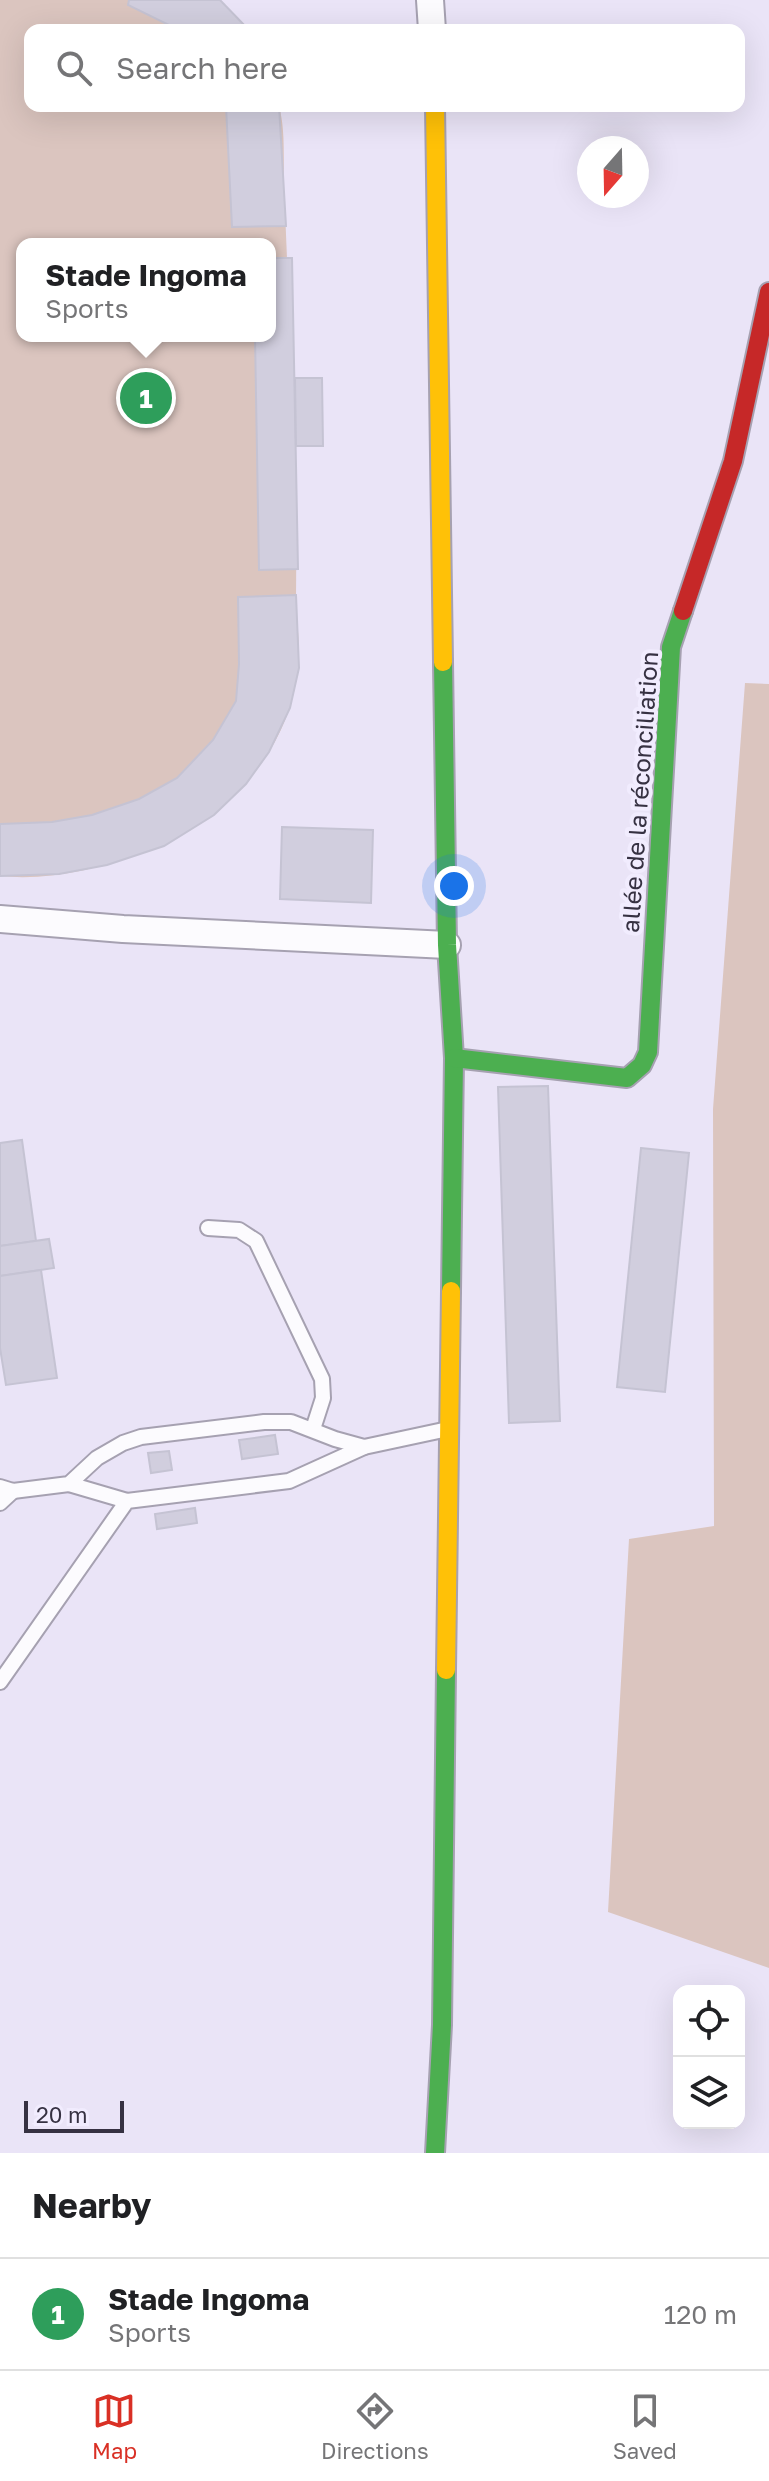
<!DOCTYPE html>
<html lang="en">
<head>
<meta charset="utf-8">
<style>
	body { margin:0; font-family:"Golos Text",sans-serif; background:#f6f6f6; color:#202124 }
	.controls { position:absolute; right:24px; bottom:24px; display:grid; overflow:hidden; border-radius:16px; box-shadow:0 8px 32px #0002 }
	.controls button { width:72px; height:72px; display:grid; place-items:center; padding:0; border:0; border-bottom:2px solid #e0e0e0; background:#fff; color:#202124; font:40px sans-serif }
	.compass { position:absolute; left:577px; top:136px; width:72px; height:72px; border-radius:50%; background:#fff; box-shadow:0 8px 32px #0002; rotate:200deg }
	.scale { position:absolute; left:24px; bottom:20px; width:100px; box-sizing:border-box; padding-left:8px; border:4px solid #363142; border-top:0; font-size:22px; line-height:28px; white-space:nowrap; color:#363142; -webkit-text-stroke:6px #f1ecfe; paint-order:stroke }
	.you { position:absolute; left:454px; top:886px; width:28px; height:28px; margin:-20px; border:6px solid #fff; border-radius:50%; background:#1a73e8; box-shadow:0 0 0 12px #1a73e833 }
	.badge { display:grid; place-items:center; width:52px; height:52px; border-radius:50%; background:#d93025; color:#fff; font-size:26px; font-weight:700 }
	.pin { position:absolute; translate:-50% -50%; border:4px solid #fff; box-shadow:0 2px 8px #0006 }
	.popup { position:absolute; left:16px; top:238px; width:260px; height:104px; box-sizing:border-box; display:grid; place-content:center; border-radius:16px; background:#fff; filter:drop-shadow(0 2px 6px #0005); font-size:26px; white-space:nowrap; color:#757577 }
	.popup b { font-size:30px; color:#202124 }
	.popup::after { content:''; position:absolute; left:50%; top:100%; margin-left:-16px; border:16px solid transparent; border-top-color:#fff }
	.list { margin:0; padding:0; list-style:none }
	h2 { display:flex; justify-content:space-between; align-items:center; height:104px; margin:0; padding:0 32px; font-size:34px }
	h2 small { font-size:26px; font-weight:400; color:#757577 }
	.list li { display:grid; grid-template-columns:52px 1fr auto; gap:24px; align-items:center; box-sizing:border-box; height:112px; padding:0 32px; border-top:2px solid #e0e0e0 }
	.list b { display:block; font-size:30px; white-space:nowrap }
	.list p { margin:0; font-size:26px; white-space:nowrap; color:#757577 }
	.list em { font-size:26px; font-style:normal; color:#757577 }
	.icon { flex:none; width:44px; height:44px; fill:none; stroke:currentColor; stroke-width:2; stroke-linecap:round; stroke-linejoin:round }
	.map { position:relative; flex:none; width:769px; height:2153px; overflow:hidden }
	.search { position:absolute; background:#fff; box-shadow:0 8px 32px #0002; left:24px; right:24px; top:24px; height:88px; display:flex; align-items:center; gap:20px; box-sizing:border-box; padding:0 28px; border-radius:16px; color:#757577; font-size:30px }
	.sheet { height:216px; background:#fff }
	nav { display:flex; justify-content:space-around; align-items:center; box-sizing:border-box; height:112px; border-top:2px solid #e0e0e0; background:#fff; font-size:22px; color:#757577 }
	nav a { display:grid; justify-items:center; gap:4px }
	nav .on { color:#d93025 }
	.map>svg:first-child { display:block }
	.green { fill:#dbc5bf; fill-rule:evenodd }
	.building { fill:#d1cede; stroke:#c5c3d3; stroke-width:2 }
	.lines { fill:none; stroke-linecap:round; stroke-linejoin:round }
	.lane-casing { stroke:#a6a1b1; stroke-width:18 }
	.street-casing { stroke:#a6a1b1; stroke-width:30 }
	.fast-casing { stroke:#a6a1b1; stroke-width:22 }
	.slow-casing { stroke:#a6a1b1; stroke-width:22 }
	.jam-casing { stroke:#a6a1b1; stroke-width:22 }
	.lane { stroke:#fcfbfe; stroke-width:14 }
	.street { stroke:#fcfbfe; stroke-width:26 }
	.fast { stroke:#4caf50; stroke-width:18 }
	.slow { stroke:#ffc107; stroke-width:18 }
	.jam { stroke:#c62828; stroke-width:18 }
	.labels { text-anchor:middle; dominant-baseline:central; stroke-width:8; stroke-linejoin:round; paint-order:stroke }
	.street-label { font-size:24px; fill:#363142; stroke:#f1ecfe }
</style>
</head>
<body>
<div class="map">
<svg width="769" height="2153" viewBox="0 0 769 2153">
	<rect width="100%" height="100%" fill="#eae4f7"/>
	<g class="green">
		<path d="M0,0H220L249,30H30V106H279C286,132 283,163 284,190C287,251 289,312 291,372C294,447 297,522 296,596C296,620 301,645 298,669C289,754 221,826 142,853C98,869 48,881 0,876ZM22,244H270V336H22Z"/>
		<polygon points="745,683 769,684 769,1968 608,1912 629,1539 714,1526 713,1109"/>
	</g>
	<g class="building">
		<polygon points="129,0 220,0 249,30 179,30 128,5"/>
		<polygon points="226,106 279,106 286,226 232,227"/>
		<polygon points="270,258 292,258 298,569 259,570 255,336 270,336"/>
		<polygon points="295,378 322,378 323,446 296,446"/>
		<polygon points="296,595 299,668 290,708 269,752 246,784 214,815 164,846 107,865 59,874 0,876 0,824 52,822 92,815 139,799 177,778 213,740 236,701 239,664 238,597"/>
		<polygon points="282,827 373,830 371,903 280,899"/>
		<polygon points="548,1086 560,1421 509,1423 498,1087"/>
		<polygon points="22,1140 36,1241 0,1246 0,1143"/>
		<polygon points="641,1148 689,1153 665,1392 617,1387"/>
		<polygon points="49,1239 54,1268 0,1276 0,1246"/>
		<polygon points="41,1270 57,1378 6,1385 0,1348 0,1276"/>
		<polygon points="275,1435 278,1454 242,1459 239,1440"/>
		<polygon points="169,1451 172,1470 151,1473 148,1453"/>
		<polygon points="195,1508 197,1523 157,1529 155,1514"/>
	</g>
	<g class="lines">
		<defs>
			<g id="lane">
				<polyline points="208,1228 239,1230 256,1241 322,1379 323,1398 313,1429"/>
				<polyline points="69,1484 127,1501"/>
				<polyline points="0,1487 13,1491 69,1484 97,1458 123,1443 141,1437 264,1422 291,1422 335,1439 364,1447 448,1429"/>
				<polyline points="0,1503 13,1491"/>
				<polyline points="0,1682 127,1501 289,1481 364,1447"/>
			</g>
			<g id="street">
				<polyline points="430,0 432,30"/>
				<polyline points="0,919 123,929 447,945"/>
			</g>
			<g id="fast">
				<polyline points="443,662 447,945 454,1058 451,1291"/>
				<polyline points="454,1058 627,1078 642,1065 648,1052 671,647 683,611"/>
				<polyline points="435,2153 442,2025 446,1670"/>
			</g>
			<g id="slow">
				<polyline points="435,106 443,662"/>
				<polyline points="446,1670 451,1291"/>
			</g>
			<polyline id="jam" points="683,611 733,461 769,292"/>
		</defs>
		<use href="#lane" class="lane-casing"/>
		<use href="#street" class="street-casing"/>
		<use href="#fast" class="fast-casing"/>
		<use href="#slow" class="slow-casing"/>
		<use href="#jam" class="jam-casing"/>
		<use href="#lane" class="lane"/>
		<use href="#street" class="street"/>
		<use href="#fast" class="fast"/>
		<use href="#slow" class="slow"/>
		<use href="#jam" class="jam"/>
	</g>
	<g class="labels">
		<g class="street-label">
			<text transform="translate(639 792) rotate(-86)">allée de la réconciliation</text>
		</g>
	</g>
</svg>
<div class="controls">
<button><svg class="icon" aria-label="locate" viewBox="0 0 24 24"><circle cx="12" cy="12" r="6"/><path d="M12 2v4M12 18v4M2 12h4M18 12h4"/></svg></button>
<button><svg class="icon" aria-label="layers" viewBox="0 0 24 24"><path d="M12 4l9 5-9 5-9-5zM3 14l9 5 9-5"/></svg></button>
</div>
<svg class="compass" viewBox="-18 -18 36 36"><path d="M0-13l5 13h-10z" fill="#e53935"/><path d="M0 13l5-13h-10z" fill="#757577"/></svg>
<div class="scale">20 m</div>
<div class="you"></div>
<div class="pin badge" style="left:146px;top:398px;background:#2e9e5b">1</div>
<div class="popup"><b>Stade Ingoma</b>Sports</div>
<div class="search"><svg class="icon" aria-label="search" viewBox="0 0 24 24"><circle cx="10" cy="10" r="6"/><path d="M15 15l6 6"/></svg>Search here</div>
</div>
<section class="sheet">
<h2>Nearby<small></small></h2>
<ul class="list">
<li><span class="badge" style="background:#2e9e5b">1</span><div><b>Stade Ingoma</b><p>Sports</p></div><em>120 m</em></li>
</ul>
</section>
<nav>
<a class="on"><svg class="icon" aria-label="map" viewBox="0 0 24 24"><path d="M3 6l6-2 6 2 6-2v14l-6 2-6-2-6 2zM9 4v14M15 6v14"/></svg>Map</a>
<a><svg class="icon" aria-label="directions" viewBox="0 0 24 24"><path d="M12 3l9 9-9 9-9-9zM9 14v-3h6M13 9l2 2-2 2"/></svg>Directions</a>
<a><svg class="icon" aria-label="saved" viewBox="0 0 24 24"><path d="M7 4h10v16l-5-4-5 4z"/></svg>Saved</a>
</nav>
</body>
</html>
